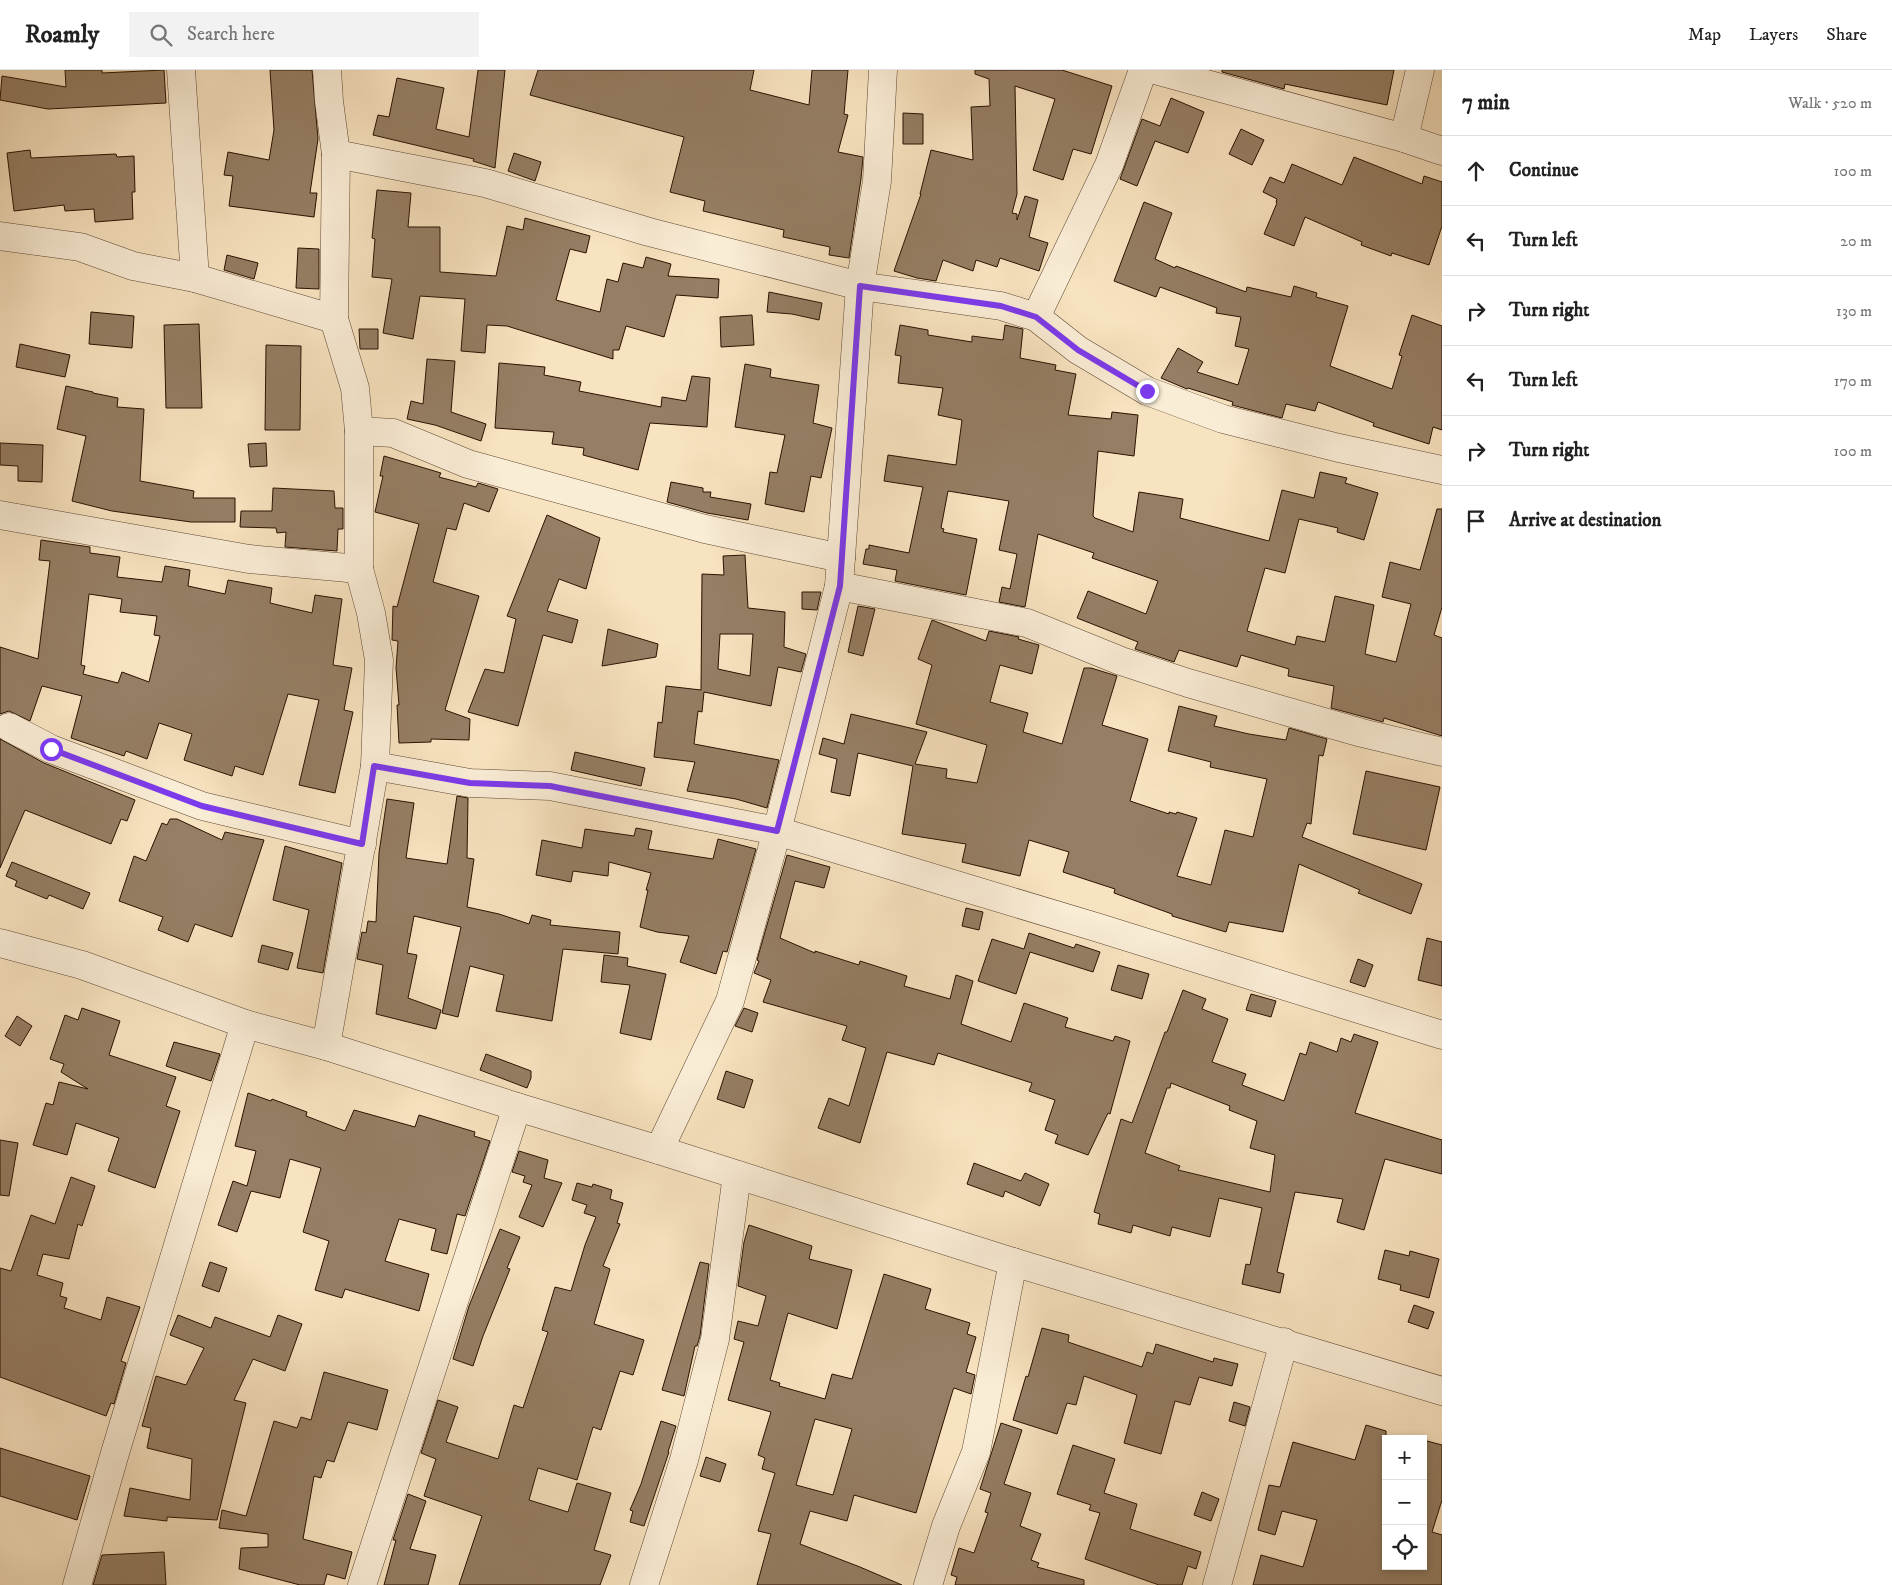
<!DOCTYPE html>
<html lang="en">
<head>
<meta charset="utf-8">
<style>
	body { margin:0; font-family:"IM FELL DW Pica",serif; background:#f2f2f2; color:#222 }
	.controls { position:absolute; right:15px; bottom:15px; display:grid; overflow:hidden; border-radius:0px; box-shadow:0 2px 8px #0003 }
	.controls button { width:45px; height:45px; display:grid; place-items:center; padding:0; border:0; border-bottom:1px solid #e0e0e0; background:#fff; color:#222; font:25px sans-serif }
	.stop { position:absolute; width:15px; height:15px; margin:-11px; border:4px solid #7c3aed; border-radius:50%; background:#fff }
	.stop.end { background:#7c3aed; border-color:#fff; box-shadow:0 1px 5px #0008 }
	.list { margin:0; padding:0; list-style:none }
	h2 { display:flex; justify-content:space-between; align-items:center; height:65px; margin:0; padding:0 20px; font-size:21px }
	h2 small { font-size:16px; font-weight:400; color:#767676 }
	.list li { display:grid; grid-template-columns:32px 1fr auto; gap:15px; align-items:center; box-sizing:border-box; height:70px; padding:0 20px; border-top:1px solid #e0e0e0 }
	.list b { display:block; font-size:19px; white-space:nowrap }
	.list em { font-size:16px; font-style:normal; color:#767676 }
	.icon { flex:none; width:28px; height:28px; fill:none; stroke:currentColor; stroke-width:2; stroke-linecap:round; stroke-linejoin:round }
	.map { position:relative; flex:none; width:1442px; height:1515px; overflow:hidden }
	header { display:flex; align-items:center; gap:30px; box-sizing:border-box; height:70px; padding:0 25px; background:#fff; border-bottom:1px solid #e0e0e0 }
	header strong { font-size:24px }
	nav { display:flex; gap:28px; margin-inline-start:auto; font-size:18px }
	.search { width:350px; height:45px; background:#f2f2f2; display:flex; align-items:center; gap:12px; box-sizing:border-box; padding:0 18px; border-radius:0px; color:#767676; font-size:19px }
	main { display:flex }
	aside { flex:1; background:#fff }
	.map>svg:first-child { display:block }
	.building { fill:#957e64; stroke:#291100; fill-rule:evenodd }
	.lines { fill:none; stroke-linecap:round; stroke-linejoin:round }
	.minor-casing { stroke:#5d4630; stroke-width:29 }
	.minor { stroke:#faedd6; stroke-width:28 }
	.route { stroke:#7c3aed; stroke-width:6 }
</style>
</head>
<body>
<header>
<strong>Roamly</strong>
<div class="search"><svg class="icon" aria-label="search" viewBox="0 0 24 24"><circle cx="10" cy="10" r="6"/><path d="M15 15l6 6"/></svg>Search here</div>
<nav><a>Map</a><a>Layers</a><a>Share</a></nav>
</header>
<main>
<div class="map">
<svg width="1442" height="1515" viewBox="0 0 1442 1515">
	<rect width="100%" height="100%" fill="#f8e3c0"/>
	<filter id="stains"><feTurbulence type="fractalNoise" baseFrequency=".004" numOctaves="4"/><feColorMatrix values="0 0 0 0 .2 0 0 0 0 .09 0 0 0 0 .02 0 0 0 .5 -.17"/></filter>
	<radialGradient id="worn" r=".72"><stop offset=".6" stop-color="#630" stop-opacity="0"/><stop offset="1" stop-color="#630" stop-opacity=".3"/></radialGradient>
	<g class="building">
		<polygon points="65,0 102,0 102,3 164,0 166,33 48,39 0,30 2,6 66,17"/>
		<polygon points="270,0 312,0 318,69 310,123 317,123 314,147 229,136 233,106 224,105 228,82 269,90 274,60"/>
		<polygon points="478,0 505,0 495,98 473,91 474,89 373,65 378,45 389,47 397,8 444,18 436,59 469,67"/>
		<polygon points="538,0 754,0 750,20 809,35 812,0 848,0 844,44 848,45 838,82 863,87 861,109 849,188 829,185 830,177 783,167 784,160 703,141 705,131 670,122 684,67 530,25"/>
		<polygon points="975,0 1062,0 1112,16 1091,84 1073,79 1063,110 1033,100 1055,29 1015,16 1017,124 1012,143 1017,144 1017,150 1025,126 1038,130 1029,167 1048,173 1039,201 1000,188 997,197 976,190 973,201 943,190 936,211 917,208 894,201 921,124 920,124 931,80 973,90 971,37 990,36 989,9 975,4"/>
		<polygon points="1222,0 1394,0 1387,35 1285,14 1284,19 1222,2"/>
		<polygon points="1171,28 1204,42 1188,83 1155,71 1137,116 1120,109 1142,49 1160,56"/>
		<polygon points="903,43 923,44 923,74 903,74"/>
		<polygon points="1241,59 1264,70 1252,95 1229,84"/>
		<polygon points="30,80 31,88 116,84 117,87 134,86 135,122 132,122 133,149 95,152 94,139 65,141 64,135 14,141 7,83"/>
		<polygon points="514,83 541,92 535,111 508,101"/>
		<polygon points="1354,87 1422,114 1424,106 1442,112 1442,156 1429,195 1392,183 1391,186 1361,175 1362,172 1305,147 1294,176 1264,164 1277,133 1276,132 1277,129 1263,122 1270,107 1284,113 1292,94 1342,115"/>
		<polygon points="377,120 411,123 408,157 440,157 440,202 496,206 507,156 523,160 525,148 590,166 586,183 570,179 556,230 600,242 607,209 618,212 623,193 643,198 646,187 671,194 668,206 719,209 718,228 676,225 664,267 626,256 619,280 613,280 613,289 507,256 487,255 485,283 461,281 465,229 420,226 413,269 383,263 392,209 372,207 375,169 372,168"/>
		<polygon points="1144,132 1172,143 1155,189 1175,198 1176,196 1246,222 1247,217 1291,227 1294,216 1317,223 1316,227 1348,236 1330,296 1392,319 1402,286 1399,285 1412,245 1442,256 1442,360 1433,357 1429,374 1373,356 1374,353 1318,332 1315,341 1286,334 1282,348 1232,335 1233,332 1188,318 1187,319 1161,308 1178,278 1203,292 1197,302 1238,315 1249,279 1235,276 1241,247 1216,243 1217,238 1160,217 1156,227 1114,211"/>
		<polygon points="298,178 319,179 319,219 296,218"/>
		<polygon points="227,185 258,193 254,209 224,200"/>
		<polygon points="769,222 822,233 819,250 792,244 767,242"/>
		<polygon points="91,242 134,246 132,278 89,274"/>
		<polygon points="752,245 754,275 721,277 720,247"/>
		<polygon points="199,254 202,338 166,338 164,255"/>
		<polygon points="900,255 928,260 928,265 972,272 972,266 1003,270 1005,255 1023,259 1020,288 1056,295 1055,300 1076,304 1068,345 1111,349 1112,342 1138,345 1134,386 1098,381 1093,446 1095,448 1133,462 1139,422 1183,429 1180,448 1269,471 1282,420 1314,428 1320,402 1347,408 1345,413 1378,423 1364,470 1337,462 1338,458 1299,449 1285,503 1265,498 1247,561 1295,575 1297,566 1325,572 1335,526 1374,535 1365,584 1396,592 1411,534 1382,527 1390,492 1420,500 1437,439 1442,439 1442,537 1434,565 1442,568 1442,666 1384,648 1383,652 1331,638 1334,616 1288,606 1289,599 1241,585 1237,597 1179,580 1174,592 1135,579 1138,572 1077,548 1088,521 1146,544 1158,511 1092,488 1094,483 1038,464 1025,537 999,532 1002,517 1010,519 1017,484 999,480 1009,431 948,421 941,458 944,459 943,462 977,469 966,525 895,511 897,500 863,494 866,479 869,479 869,475 909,483 923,417 884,411 888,385 956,395 962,350 938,345 943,318 898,313 901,286 895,285"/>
		<polygon points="359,259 378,259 378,279 360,279"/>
		<polygon points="20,274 70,285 65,307 16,297"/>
		<polygon points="266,275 301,276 300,360 265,360"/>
		<polygon points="427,289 455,291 451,342 486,354 481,371 435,355 407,349 411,331 423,334"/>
		<polygon points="499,293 545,297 544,305 581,312 579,321 661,337 662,327 686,331 692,306 710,308 707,357 650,353 638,400 583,385 584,378 552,374 554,362 495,358"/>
		<polygon points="745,294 771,299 770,307 819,315 813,353 832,358 821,408 811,406 804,442 765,434 770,402 777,403 785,365 735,357"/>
		<polygon points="66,316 93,322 93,323 118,328 117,337 144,339 140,411 194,421 193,428 235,428 235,452 191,452 112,441 72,431 86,366 57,359"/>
		<polygon points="0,373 43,375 42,412 18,411 18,396 0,395"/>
		<polygon points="266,373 267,396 250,397 248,374"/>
		<polygon points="384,386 441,403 439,407 476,417 478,413 498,419 489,442 464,433 456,460 447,458 433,512 479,526 445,640 470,649 469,670 431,669 431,672 399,673 397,635 399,635 396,598 398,571 392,570 393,536 397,537 419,454 375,442 383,406 380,406"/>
		<polygon points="671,412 703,418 703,422 711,422 710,427 751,434 748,450 707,443 667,432"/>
		<polygon points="273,418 334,421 335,438 343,438 343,459 338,459 337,481 285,477 286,462 277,463 276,458 240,457 241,441 272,441"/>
		<polygon points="547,445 600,468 586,519 559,509 547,541 578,550 572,573 543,565 518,656 468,642 485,599 504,603 516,549 507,546"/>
		<path d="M41,470L90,477V483L120,487L117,507L162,512L165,496L190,500L188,516L225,524L228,510L272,518L270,533L312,543L315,525L342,529L333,595L352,598L344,640L353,642L335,723L299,715L319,630L288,624L263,705L235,696L232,706L184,690L192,664L159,653L147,689L126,681L124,686L71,668L82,626L42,616L30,651L9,641L0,644V577L38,589L50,491L39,490ZM89,524L122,529L120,542L157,546L154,565L160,566L149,612L122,602L118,613L83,604L85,596L81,595Z"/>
		<path d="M745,485L748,538L785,542L784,577L806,584L801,602L778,597L771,636L704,622L702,642L698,641L694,674L779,690L767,738L736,729L687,721L695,692L654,687L658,652L662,653L666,616L701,620L702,504L724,505L723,486ZM720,564H753L750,606L718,599Z"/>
		<polygon points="802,522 821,522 817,540 802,539"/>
		<polygon points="858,536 875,539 863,586 848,582"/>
		<polygon points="932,550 986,571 989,561 1019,567 1018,569 1039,575 1032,604 1000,595 990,632 1028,643 1023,662 1062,674 1084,598 1091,598 1117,606 1102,655 1148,669 1130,731 1169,744 1169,742 1176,744 1177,742 1197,748 1177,806 1211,815 1225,760 1253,767 1267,709 1210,697 1211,692 1168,681 1179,636 1217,646 1214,656 1249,664 1286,670 1289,658 1327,669 1323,686 1319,685 1311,754 1307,753 1302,767 1422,814 1411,844 1358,823 1360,820 1299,794 1283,862 1229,852 1226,862 1172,846 1172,844 1114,823 1115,819 1063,802 1069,782 1029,770 1020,806 962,792 966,774 902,764 913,696 858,683 850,726 831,722 837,689 819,684 823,668 844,674 851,644 927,662 915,694 947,699 946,708 977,713 987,675 916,654 932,595 918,589"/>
		<polygon points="608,559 658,574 656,587 602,596"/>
		<polygon points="0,669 44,693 135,730 127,751 121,749 111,774 25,740 0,798"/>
		<polygon points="575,682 645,698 641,716 571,700"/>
		<polygon points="1366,701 1440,717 1426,780 1353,764"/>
		<polygon points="457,726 468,728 467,788 474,789 467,837 499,844 529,854 532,845 551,850 550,855 620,862 618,884 563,879 552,951 496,941 504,905 470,896 458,947 442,943 461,857 414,846 407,883 417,885 408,928 441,940 436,959 376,944 383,895 357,889 362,862 366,863 368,851 376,852 379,783 387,729 414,733 406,788 447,794"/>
		<polygon points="170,749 177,749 222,770 225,762 264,770 232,867 195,854 188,872 158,860 163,847 119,831 134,786 146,791 162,753 167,755"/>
		<polygon points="636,758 652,761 648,779 713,789 718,769 756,779 727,882 723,881 716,904 680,892 689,866 657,862 640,857 648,820 646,820 651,803 609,792 608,806 573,801 571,812 536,805 542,770 582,778 585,759 634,766"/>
		<polygon points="285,776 342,793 323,903 297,898 309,840 273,830"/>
		<polygon points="787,785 830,797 824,818 795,811 780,868 815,883 815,881 859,895 860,891 907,906 904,916 950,929 956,905 973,911 961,954 1011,972 1024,933 1068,948 1065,957 1113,971 1115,966 1130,971 1110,1044 1108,1043 1088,1085 1055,1073 1058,1065 1045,1060 1055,1030 1029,1021 1032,1013 938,983 934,995 887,982 860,1073 818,1058 829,1028 849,1036 866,978 842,970 847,956 763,932 771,910 754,903 759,891 757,890"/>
		<polygon points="12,792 90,823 83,839 49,825 47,829 15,816 17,811 6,806"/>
		<polygon points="966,838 983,842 979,860 962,856"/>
		<polygon points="1029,863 1074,878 1076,874 1100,882 1093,902 1030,882 1016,924 978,911 992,869 1024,879"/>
		<polygon points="1427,868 1442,872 1442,916 1418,910"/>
		<polygon points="262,875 293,883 288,900 258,892"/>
		<polygon points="604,885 628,888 627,896 666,904 651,970 620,963 630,915 601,912"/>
		<polygon points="1358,889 1373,895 1365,917 1350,912"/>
		<polygon points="1118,895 1149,904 1142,929 1111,920"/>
		<path d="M1183,920L1206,929L1202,939L1228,949L1212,992L1246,1004L1242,1015L1284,1031L1300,983L1306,985L1310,972L1337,982L1341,968L1351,972L1354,964L1378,972L1355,1043L1442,1070V1104L1385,1089L1364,1160L1337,1152L1343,1129L1295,1122L1277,1202L1284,1204L1280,1223L1242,1214L1246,1194L1250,1195L1262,1138L1219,1128L1210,1167L1172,1157L1170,1166L1133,1155L1131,1163L1098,1154L1100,1144L1094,1142L1121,1049L1132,1053L1165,962H1167ZM1171,1013L1230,1036L1229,1040L1257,1051L1250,1078L1275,1085L1270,1122L1178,1100L1180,1096L1145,1083L1167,1018H1170Z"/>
		<polygon points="1251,924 1276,931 1271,947 1246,940"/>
		<polygon points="82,938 120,951 109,985 176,1007 166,1036 180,1041 155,1118 108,1101 119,1068 76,1053 67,1085 33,1075 46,1033 53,1035 59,1012 88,1019 61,1002 64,994 50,989 65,945 78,950"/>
		<polygon points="744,938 758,943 752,962 735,956"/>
		<polygon points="17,946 32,956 20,976 5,966"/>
		<polygon points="174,972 220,984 211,1011 166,996"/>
		<polygon points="486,984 531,1001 531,1008 527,1018 480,1000"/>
		<polygon points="726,1001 753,1010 744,1038 717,1029"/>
		<polygon points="248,1023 271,1031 272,1029 307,1042 306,1046 345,1061 354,1040 415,1057 419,1045 475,1062 474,1066 490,1071 465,1146 457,1144 447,1184 431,1180 436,1159 399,1149 385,1191 429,1204 419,1241 345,1219 342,1228 315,1220 329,1171 303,1162 321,1098 290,1089 280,1128 251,1121 237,1162 218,1155 233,1111 247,1116 256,1081 235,1076"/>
		<polygon points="0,1070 18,1073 9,1126 0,1125"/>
		<polygon points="519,1081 548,1090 544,1108 562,1113 543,1157 519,1147 532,1115 523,1112 525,1106 512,1102"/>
		<polygon points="974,1093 1021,1111 1025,1103 1049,1114 1040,1136 1005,1121 1003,1127 967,1114"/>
		<polygon points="71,1107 95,1116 82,1156 78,1154 69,1189 43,1184 37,1205 63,1213 60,1226 67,1228 64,1238 101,1250 107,1227 140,1237 121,1291 126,1293 114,1334 111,1333 106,1346 0,1307 0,1198 11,1201 31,1145 55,1154"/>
		<polygon points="577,1113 592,1117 593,1114 612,1120 610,1129 623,1133 617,1153 620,1154 603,1196 610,1199 594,1254 644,1270 633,1305 620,1301 601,1360 593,1357 577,1410 538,1398 529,1430 568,1442 577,1413 611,1423 594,1480 611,1485 600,1515 459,1515 482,1446 424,1426 436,1389 421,1383 438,1330 458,1337 446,1372 498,1389 514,1335 523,1338 548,1262 542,1260 555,1217 571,1221 585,1175 596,1147 584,1143 587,1135 572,1130"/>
		<path d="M749,1155L812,1176L809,1189L852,1200L837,1259L788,1243L770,1310L780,1313L779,1316L825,1329L832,1304L852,1309L884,1204L931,1219L925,1239L970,1253L967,1264L976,1267L966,1302L975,1305L971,1324L954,1318L953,1320L916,1443L854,1425L847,1451L810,1441L800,1474L860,1497L902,1515H757L771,1464L758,1461L775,1403L762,1399L765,1388L758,1385L771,1342L728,1330L744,1272L734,1269L738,1251L758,1256L766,1226L738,1216L744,1172ZM815,1349L852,1359L833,1425L796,1415Z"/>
		<polygon points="500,1159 520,1167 507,1198 510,1199 483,1266 473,1296 453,1289 469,1236"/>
		<polygon points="1385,1180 1409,1186 1410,1181 1439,1189 1429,1228 1400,1220 1401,1215 1378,1209"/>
		<polygon points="210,1192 227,1198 219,1222 202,1216"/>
		<polygon points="700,1192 709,1194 700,1266 697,1276 695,1276 684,1326 662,1320"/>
		<polygon points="1414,1235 1434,1242 1428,1259 1408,1252"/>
		<polygon points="178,1245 211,1258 215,1247 270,1267 278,1245 302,1254 285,1301 253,1289 234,1330 246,1333 217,1450 167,1447 167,1451 124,1446 130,1418 190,1430 192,1389 147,1378 151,1358 142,1356 156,1306 186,1315 204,1278 170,1265"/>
		<polygon points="1042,1258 1069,1265 1068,1272 1142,1297 1147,1282 1153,1284 1156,1274 1213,1292 1214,1288 1238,1294 1232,1316 1199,1307 1190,1335 1175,1331 1161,1384 1124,1373 1137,1325 1084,1306 1076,1335 1067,1333 1057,1364 1013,1350 1026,1306 1028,1307"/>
		<polygon points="324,1302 388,1320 377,1360 348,1352 334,1392 327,1390 321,1408 314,1406 303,1469 352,1482 345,1509 327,1504 324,1515 300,1515 239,1499 241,1478 268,1477 268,1464 219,1458 222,1440 246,1446 274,1351 297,1358 301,1347 311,1350"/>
		<polygon points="1234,1332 1250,1337 1245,1356 1229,1351"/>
		<polygon points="661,1351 676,1356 668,1382 669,1382 644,1456 630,1452 633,1441 630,1440 641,1414"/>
		<polygon points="1001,1353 1022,1360 1004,1414 1031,1423 1020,1456 1041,1464 1031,1490 1039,1493 1037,1497 1084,1510 1084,1515 955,1515 957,1507 951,1505 959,1478 974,1483 988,1443 985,1442 991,1423 980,1419"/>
		<polygon points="1366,1355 1386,1361 1386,1496 1423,1496 1423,1370 1442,1375 1442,1430 1432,1462 1442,1465 1442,1515 1253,1515 1261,1485 1303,1497 1317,1450 1282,1441 1275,1465 1258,1460 1269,1415 1280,1417 1293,1372 1355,1390"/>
		<polygon points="1073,1375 1115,1389 1104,1423 1137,1434 1130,1459 1201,1482 1196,1499 1188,1496 1182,1515 1159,1515 1085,1489 1100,1443 1089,1440 1091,1435 1057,1424"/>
		<polygon points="0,1378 90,1406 77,1450 0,1426"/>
		<polygon points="706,1387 726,1394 720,1412 700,1406"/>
		<polygon points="1202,1422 1219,1429 1211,1451 1194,1445"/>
		<polygon points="408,1424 426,1431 410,1479 436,1485 428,1515 384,1515 396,1470 393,1470"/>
		<polygon points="164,1482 166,1515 93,1515 102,1485"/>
	</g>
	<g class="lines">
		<defs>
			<g id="minor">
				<polyline points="181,0 195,208"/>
				<polyline points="327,0 329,31 336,84 485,113 649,162 860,216 1001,236 1036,247 1078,280 1147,321 1223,349 1339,378 1442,400"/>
				<polyline points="1155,0 1404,68 1442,81"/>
				<polyline points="1404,68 1420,0"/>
				<polyline points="336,84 334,249 355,318 359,361 393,363 468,394 705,459 841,488"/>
				<polyline points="0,166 80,177 133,196 195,208 334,249"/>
				<polyline points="1036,247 1109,95 1143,0"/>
				<polyline points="0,445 249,489 359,499 359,361"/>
				<polyline points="839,516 1027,553 1121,591 1188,613 1362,663 1442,682"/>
				<polyline points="9,657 51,679 202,736 362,774"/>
				<polyline points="375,696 470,713 550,716 777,761 1099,858 1442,965"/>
				<polyline points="0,873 82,895 245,954 326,976 517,1037 659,1080 1013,1192 1442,1321"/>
				<polyline points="326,976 375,696 379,590 371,543 359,499"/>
				<polyline points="659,1080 730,931 777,761 839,516 860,216 877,111 883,0"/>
				<polyline points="77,1515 115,1383 245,954"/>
				<polyline points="362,1515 517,1037"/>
				<polyline points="644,1515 684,1390 715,1269 737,1105"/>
				<polyline points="928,1515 946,1456 976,1382 1013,1192"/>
				<polyline points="1217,1515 1284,1272"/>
			</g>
		</defs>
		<use href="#minor" class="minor-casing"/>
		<use href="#minor" class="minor"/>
	</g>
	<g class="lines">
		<polyline class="route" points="51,679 202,736 362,774 374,696 470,713 550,716 777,761 840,516 860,216 1001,236 1036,247 1078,280 1147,321"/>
	</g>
	<rect width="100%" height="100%" filter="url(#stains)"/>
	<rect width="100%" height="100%" fill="url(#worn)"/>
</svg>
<div class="controls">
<button>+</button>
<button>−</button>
<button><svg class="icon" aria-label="locate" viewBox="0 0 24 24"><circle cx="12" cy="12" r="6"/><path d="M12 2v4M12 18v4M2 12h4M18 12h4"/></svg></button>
</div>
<div class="stop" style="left:51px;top:679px"></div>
<div class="stop end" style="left:1147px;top:321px"></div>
</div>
<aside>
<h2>7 min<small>Walk · 520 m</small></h2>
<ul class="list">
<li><svg class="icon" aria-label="ahead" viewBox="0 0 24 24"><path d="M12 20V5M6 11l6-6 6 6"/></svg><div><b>Continue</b></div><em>100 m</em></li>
<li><svg class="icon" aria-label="left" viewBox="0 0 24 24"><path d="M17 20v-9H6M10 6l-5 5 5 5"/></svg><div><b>Turn left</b></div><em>20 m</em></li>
<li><svg class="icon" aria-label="right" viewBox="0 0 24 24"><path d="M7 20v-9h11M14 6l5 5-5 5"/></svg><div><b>Turn right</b></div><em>130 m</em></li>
<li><svg class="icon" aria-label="left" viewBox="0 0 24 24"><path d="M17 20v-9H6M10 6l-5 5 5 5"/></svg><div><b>Turn left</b></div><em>170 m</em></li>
<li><svg class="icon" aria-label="right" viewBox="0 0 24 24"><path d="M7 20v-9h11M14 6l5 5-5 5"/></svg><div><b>Turn right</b></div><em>100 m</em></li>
<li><svg class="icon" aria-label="arrive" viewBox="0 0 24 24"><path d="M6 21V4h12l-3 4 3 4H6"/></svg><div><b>Arrive at destination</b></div></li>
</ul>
</aside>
</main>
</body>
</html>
